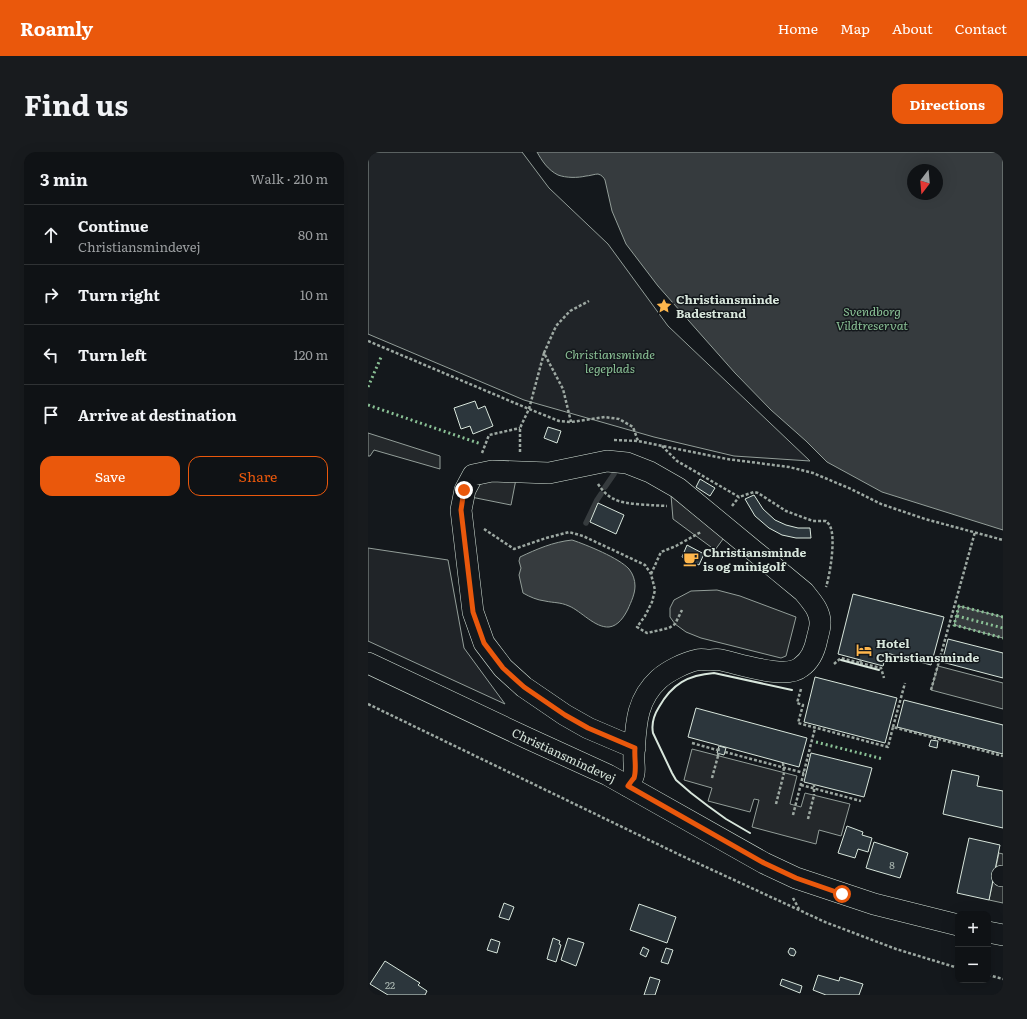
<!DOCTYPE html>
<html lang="en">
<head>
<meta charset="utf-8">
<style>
	body { margin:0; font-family:Literata,serif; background:#181b1e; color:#f1f3f6 }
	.controls { position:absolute; right:12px; bottom:12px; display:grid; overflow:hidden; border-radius:8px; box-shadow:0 4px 16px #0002 }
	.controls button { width:36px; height:36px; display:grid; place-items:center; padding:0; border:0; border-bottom:1px solid #2f3234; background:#0f1215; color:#f1f3f6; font:20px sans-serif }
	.compass { position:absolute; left:539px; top:12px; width:36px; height:36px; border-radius:50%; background:#0f1215; box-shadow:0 4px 16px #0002; rotate:196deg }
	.stop { position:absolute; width:12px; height:12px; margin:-9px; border:3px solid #ea580c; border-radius:50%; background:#fff }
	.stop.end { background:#ea580c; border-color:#fff; box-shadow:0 1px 4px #0008 }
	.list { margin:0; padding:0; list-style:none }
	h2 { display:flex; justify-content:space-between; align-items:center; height:52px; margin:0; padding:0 16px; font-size:17px }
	h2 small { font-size:13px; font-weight:400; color:#9b9ea0 }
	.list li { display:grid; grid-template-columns:26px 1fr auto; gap:12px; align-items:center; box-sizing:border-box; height:60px; padding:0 16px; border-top:1px solid #2f3234 }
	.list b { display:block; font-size:15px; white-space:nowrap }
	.list p { margin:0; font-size:13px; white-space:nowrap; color:#9b9ea0 }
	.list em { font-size:13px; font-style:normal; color:#9b9ea0 }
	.actions { display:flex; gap:8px; padding:12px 16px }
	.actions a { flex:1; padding:9px 0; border:1px solid #ea580c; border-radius:12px; text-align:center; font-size:14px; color:#ea580c }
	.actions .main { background:#ea580c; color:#fff }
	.icon { flex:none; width:22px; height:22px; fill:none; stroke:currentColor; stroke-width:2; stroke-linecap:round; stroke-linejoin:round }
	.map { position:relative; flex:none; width:635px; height:843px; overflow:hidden; border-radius:12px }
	header { display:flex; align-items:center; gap:24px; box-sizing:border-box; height:56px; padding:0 20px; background:#ea580c; color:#fff }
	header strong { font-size:19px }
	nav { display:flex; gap:22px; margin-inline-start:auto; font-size:14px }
	.intro { display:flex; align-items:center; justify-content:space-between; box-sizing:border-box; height:96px; padding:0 24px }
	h1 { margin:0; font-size:28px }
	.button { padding:10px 18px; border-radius:12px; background:#ea580c; color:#fff; font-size:14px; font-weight:700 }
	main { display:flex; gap:24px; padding:0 24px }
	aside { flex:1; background:#0f1215; border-radius:12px; box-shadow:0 4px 16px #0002 }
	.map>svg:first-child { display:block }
	.green { fill:#202428; stroke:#939e99 }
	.parking { fill:#24282b; stroke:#939e99 }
	.water { fill:#363b3e; stroke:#939e99; fill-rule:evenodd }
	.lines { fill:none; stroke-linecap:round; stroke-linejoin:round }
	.stream { stroke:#363b3e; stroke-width:5.5 }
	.building { fill:#2c363c; stroke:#d8e6dc }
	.minor-casing { stroke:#d8e6dc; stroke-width:22 }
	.path { stroke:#9da8a2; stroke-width:2.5; stroke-dasharray:3 2; stroke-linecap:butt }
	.minor { stroke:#14181c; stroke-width:21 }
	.path-bridge { stroke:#9da8a2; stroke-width:2.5; stroke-dasharray:3 2; stroke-linecap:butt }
	.hedge { stroke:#8ac095; stroke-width:3; stroke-dasharray:2 3; stroke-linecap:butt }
	.wall { stroke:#d8e6dc; stroke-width:2 }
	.route { stroke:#ea580c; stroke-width:5 }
	.labels { text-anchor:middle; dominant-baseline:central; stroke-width:3; stroke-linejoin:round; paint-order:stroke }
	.number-label { font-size:10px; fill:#adbab4 }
	.poi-label { font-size:12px; font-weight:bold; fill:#d8e6dc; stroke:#14181c; text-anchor:start }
	.park-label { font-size:12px; font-style:italic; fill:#8ac095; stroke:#14181c }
	.street-label { font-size:12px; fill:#d8e6dc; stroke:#14181c }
</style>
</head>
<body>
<header>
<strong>Roamly</strong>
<nav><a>Home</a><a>Map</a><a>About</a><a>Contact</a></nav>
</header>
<div class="intro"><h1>Find us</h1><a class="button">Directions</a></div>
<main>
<aside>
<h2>3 min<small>Walk · 210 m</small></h2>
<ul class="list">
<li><svg class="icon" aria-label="ahead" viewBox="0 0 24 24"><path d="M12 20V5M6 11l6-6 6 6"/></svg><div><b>Continue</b><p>Christiansmindevej</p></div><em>80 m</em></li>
<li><svg class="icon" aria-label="right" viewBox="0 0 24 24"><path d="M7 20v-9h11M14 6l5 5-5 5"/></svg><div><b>Turn right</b></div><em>10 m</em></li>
<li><svg class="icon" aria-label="left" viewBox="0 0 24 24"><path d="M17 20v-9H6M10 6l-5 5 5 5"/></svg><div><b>Turn left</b></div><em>120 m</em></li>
<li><svg class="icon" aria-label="arrive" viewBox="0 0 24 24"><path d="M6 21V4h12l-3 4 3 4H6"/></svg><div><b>Arrive at destination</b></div></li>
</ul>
<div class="actions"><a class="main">Save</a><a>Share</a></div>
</aside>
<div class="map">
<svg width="635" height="843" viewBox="0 0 635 843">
	<rect width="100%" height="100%" fill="#14181c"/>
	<g class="green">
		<polygon points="0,0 154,0 181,36 240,92 300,174 442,309 366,304 286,285 156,248 0,182"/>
		<polygon points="0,396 80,408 96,496 137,552 0,489"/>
	</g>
	<g class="parking">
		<polygon points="0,281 72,304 72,317 6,298 2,304 0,304"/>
		<polygon points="120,326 148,327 143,353 103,345 110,334"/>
		<polygon points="303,343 358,383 347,398 305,367"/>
		<polygon points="349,438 372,444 428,465 418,504 413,506 333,486 318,480 307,472 302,465 302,456 306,448 323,439"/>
		<polygon points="570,514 635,531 635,557 563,538"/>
		<polygon points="324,597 429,624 422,652 433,655 437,641 482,652 473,684 451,678 448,692 384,675 391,648 386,647 382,660 340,649 344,636 316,628"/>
		<polygon points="631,701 635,702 635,751 621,748"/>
	</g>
	<g class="water">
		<path d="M169,0H635V378L514,340L459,310L438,289L403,258L367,221L290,134L258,92L244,59L237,28C236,26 234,23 230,22C227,22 221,24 218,24C210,26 198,26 190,23C180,18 174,9 169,0ZM545,18H569V42H545Z"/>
		<path d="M204,388C219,393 251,406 261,417C265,422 267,428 267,434C267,442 263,450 260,457C256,465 250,474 241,475C227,476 213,459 201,454C192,450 186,451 177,449C169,448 162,445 155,441L151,423L153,416L151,409L152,405C169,397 185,390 204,388Z"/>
		<polygon points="591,454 635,465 635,486 586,473"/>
	</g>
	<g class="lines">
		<g class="stream">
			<polyline points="237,335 246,322"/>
			<polyline points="218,371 229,348 233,342"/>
		</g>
	</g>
	<g class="building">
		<polygon points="107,249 110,257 117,254 125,274 105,282 102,274 93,277 86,256"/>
		<polygon points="180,275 193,279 189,291 176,286"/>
		<polygon points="332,327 347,336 342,344 328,335"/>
		<polygon points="386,343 395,357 407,368 418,373 430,376 442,376 443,386 428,386 414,383 401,376 387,364 377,347"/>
		<polygon points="230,351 256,363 248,382 222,370"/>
		<polygon points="319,393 336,402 331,413 314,405"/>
		<polygon points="485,442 576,465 563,513 519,501 515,514 470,502"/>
		<polygon points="580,487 635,501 635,526 574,510"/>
		<polygon points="447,525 529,546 517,591 436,570"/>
		<polygon points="536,548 635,573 635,602 529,575"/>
		<polygon points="328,556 439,586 431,615 320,585"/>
		<polygon points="563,588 570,589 569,596 561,594"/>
		<polygon points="351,594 358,596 356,603 349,601"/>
		<polygon points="443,601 504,616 496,645 436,630"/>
		<polygon points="584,618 611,624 609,634 635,639 635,676 575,662"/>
		<polygon points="479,674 495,680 494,683 504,686 500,700 490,697 487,706 470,701"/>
		<polygon points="601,686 632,693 621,748 589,741"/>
		<polygon points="506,690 540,701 532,726 498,716"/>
		<polygon points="136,751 146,755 141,768 131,765"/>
		<polygon points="271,752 308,765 299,791 262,778"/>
		<polygon points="185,786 192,789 191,792 193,793 188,810 179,807"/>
		<polygon points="200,786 216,791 208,814 193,808"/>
		<polygon points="123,787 132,790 129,801 119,798"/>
		<polygon points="275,795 281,798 278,805 272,802"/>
		<polygon points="298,796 305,798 300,812 293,810"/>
		<polygon points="422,796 426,797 428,800 426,804 422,803 420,800"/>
		<polygon points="17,809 52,831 50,833 59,839 57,843 20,843 2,832"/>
		<polygon points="450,823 471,829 472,825 495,832 491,843 458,843 445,838"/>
		<polygon points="282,825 292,828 287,843 276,843"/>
		<polygon points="414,827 434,834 432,841 412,833"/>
	</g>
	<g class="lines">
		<defs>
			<g id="minor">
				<polyline points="0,511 159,586 240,623 396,711 428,726 506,752 590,773"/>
				<path d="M260,634C270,619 265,618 266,602C268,572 268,548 291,527C300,519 318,510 329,508C333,507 337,508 341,508C345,508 349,507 353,508C372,512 418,528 433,515C442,509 447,497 449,487C450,482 452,477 452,472C453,459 443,449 436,440L316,341L310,336L282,320L259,311L239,309L181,321L124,319L105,323L97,338L93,358L105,460L116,491L135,516L156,535L197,563L220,576L267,596"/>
				<polyline points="634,724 635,724"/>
				<polyline points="620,780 635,783"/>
			</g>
		</defs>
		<use href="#minor" class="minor-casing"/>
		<g class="path">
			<polyline points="0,189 161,257 191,269 203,270 237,265 251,267 265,275 270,289"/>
			<polyline points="176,201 188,174 202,159 221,149"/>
			<polyline points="246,288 270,289 359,307 421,315 445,321 483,337 513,352 557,367 635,388"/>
			<path d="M294,294L309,309L371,345L386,340L390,341L418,359L445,369H458C459,370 462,373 462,374C468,386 462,423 458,435"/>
			<polyline points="152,300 152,276 161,257 176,201 195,237 203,270"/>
			<polyline points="114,301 121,283 152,276"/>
			<path d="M230,332C234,338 239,344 246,347C256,353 287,353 299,354"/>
			<polyline points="364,354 371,345"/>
			<polyline points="116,377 146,397 178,386 201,380 215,384 277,413 283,422 287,438 284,450 277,464 269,475 279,481 301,476 307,472 314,458"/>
			<polyline points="283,422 293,400 308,394 333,380"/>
			<polyline points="492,511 513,516 516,526"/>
			<polyline points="466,512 473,506 492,511 493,508"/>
			<polyline points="433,537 429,551 435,553 430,571 520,595 525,575 635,604"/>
			<polyline points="563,538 607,380"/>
			<polyline points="0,552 312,703 457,770 528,797 590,816"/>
			<polyline points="525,575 537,531"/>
			<polyline points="324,591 349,598"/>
			<polyline points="357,600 436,621"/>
			<polyline points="344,626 350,604"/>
			<polyline points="433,633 493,649"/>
			<polyline points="408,652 416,621"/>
			<polyline points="425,663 447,576"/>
			<polyline points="440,667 446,643"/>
			<polyline points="425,746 431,757"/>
			<polyline points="620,823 635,827"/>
		</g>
		<use href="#minor" class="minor"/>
		<g class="path-bridge">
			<polyline points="350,604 351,593"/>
			<polyline points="415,611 416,621"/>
			<polyline points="446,632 446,643"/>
		</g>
		<g class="hedge">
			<polyline points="0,235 14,203"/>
			<polyline points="0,253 113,292"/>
			<polyline points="589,464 635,476"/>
			<polyline points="635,465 591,454 586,473 635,486"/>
			<polyline points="448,590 515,607"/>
		</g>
		<g class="wall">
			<polyline points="473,508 511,518"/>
			<path d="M382,681L358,667L340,654L323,641L308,628L304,621L285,581C283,571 286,563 291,555C304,532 320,523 346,521L424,538"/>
		</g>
	</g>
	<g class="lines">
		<path class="route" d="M96,338L93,358L105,460L116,491L135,516L156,535L197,563L220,576L267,596C266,605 269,618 266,626C264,628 262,631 260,634L396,711L428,726L474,742"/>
	</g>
	<defs>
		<symbol id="sight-bare" viewBox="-9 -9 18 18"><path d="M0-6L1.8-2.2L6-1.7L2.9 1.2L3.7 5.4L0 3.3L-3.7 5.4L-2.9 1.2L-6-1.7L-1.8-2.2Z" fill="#ffb74d" stroke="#14181c" stroke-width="2.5" paint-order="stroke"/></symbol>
		<symbol id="cafe-bare" viewBox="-9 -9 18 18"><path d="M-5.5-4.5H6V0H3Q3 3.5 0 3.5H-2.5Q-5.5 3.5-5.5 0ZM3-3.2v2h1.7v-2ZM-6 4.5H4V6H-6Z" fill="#ffb74d" stroke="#14181c" stroke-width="2.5" paint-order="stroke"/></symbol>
		<symbol id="hotel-bare" viewBox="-9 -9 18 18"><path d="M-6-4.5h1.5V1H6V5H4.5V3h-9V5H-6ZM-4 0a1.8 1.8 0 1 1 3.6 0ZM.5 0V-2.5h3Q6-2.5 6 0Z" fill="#ffb74d" stroke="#14181c" stroke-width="2.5" paint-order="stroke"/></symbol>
	</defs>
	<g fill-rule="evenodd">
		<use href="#sight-bare" x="285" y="143" width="22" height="22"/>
		<use href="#cafe-bare" x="312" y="396" width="22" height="22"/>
		<use href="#hotel-bare" x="485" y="487" width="22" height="22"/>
	</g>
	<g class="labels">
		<g class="number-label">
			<text x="524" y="712">8</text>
			<text x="22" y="832">22</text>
		</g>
		<g class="poi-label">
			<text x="308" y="147">Christiansminde<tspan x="308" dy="14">Badestrand</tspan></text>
			<text x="335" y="400">Christiansminde<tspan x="335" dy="14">is og minigolf</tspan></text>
			<text x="508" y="491">Hotel<tspan x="508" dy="14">Christiansminde</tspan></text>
		</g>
		<g class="park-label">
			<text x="504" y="159">Svendborg<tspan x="504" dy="14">Vildtreservat</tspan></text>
			<text x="242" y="202">Christiansminde<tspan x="242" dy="14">legeplads</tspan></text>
		</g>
		<g class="street-label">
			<text transform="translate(196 603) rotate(25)">Christiansmindevej</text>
		</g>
	</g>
</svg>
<div class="controls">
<button>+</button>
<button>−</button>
</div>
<svg class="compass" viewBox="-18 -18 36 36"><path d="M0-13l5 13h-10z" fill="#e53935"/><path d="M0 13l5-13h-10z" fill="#9b9ea0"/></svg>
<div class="stop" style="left:474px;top:742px"></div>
<div class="stop end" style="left:96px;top:338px"></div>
</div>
</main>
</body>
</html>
